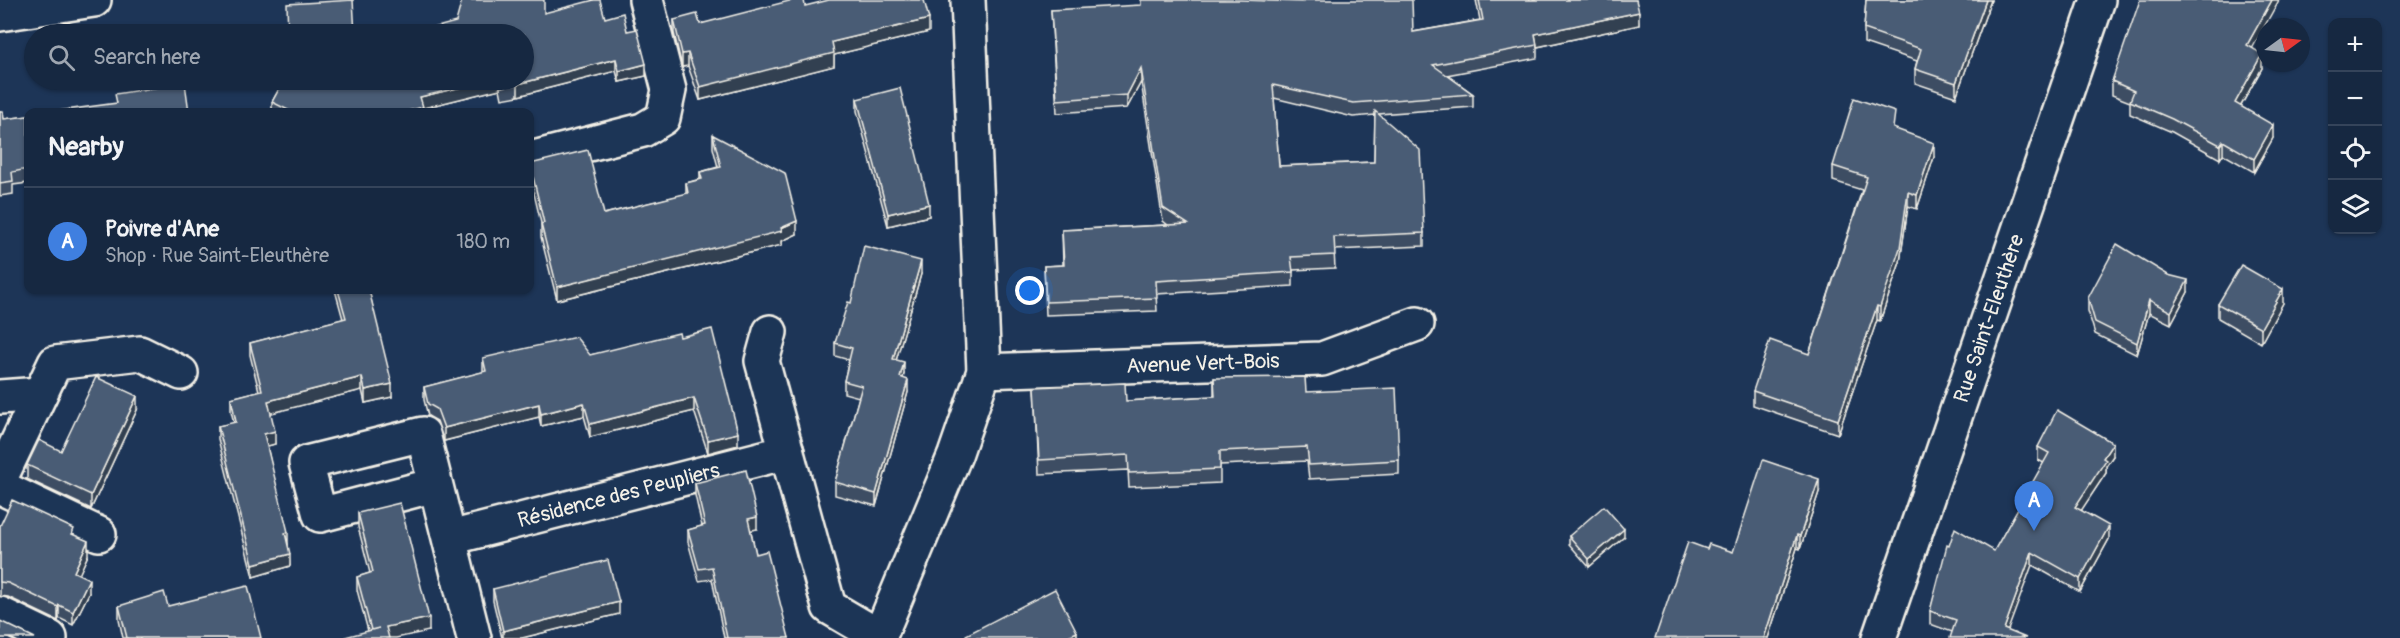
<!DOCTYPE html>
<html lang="en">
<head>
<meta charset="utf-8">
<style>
	body { margin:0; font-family:Pangolin,sans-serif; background:#23344c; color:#f1f3f6 }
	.controls { position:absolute; right:18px; top:18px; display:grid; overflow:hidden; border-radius:12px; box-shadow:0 2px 4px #0004 }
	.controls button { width:54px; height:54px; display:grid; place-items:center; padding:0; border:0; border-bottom:2px solid #35445a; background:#162841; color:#f1f3f6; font:30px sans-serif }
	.compass { position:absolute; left:2256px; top:18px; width:54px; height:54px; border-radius:50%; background:#162841; box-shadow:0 2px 4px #0004; rotate:75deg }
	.you { position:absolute; left:1030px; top:291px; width:21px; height:21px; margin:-15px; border:4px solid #fff; border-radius:50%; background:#1a73e8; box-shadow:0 0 0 9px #1a73e833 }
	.badge { display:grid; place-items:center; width:39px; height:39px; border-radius:50%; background:#d93025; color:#fff; font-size:20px; font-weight:700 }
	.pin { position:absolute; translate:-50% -50px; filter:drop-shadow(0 2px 3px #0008) }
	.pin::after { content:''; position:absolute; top:32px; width:21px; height:18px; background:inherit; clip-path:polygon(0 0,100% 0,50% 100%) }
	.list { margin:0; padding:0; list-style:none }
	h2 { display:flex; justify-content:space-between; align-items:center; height:78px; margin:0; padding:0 24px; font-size:26px }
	h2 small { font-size:20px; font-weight:400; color:#9ea6b1 }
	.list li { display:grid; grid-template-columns:39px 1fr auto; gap:18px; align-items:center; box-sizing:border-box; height:108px; padding:0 24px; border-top:2px solid #35445a }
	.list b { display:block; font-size:22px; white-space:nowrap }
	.list p { margin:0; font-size:20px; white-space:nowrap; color:#9ea6b1 }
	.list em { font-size:20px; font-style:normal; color:#9ea6b1 }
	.icon { flex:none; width:33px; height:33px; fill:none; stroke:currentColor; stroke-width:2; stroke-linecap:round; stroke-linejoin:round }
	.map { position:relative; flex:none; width:2400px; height:638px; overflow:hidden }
	.search { position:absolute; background:#162841; box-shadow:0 2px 4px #0004; left:24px; top:24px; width:510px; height:66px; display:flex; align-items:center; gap:15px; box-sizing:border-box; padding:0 21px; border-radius:33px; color:#9ea6b1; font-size:22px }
	.panel { position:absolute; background:#162841; box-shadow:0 2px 4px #0004; left:24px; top:108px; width:510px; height:186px; border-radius:12px }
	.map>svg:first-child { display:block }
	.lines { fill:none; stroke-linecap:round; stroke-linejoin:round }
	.street-casing { stroke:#f4f1e8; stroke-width:38 }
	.street { stroke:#1d3557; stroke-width:33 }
	.wall { fill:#3e4e64; stroke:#f4f1e8; stroke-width:1.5; fill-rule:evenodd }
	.shaded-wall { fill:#324051; stroke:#f4f1e8; stroke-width:1.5 }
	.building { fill:#485b74; stroke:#f4f1e8; stroke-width:1.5 }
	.labels { text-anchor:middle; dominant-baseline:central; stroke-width:4.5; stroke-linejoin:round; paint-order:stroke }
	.street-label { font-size:21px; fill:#f4f1e8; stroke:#1d3557 }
</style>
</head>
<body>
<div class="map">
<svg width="2400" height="638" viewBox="0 0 2400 638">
	<rect width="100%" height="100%" fill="#1d3557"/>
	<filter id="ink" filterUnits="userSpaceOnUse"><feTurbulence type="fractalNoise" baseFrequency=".0167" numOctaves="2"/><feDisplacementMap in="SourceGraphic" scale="12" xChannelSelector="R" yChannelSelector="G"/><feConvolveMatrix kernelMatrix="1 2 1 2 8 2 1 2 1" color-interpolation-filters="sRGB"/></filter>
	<g filter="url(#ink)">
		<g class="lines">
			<defs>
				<g id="street">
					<polyline points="0,14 94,0"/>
					<polyline points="530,159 643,130 663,118 669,90 646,0"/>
					<polyline points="770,332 762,361 829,607 880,637"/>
					<path id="s1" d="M984,371L1322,359L1417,324"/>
					<polyline points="0,397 40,394"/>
					<polyline points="0,479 55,363 140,353 181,373"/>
					<polyline points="435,485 320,515 306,463 423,434 474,638"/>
					<polyline points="0,487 99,534"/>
					<path id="s2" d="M450,538L787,452"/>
					<polyline points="0,614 50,638"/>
					<polyline points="879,638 955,455 984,371 968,0"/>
					<path id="s3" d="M1879,638L2098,0"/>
				</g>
			</defs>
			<use href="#street" class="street-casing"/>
			<use href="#street" class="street"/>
		</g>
		<g class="wall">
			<path d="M1476,0H1636L1639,25L1537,47V58L1447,75L1473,94V107L1379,114L1424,233V246L1334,250L1335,268L1293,270V286L1156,294L1157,311L1046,315L1044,266L1063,265L1062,230L1168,225L1163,221L1141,82L1127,108L1057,113L1051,10L1413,32L1480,20ZM1274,98L1353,117L1375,115L1374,162L1279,166Z"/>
			<polygon points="1866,0 1991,0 1956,97 1915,83 1915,69 1917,61 1864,43 1864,29"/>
			<polygon points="805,6 929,32 834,55 834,66 700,100 688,66 682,67 674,33 674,20 700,24"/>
			<polygon points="544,13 605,18 627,31 646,76 619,82 616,71 518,96 502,99 500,89 423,108 423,112 272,112 272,102 284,80 524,80"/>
			<polygon points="2252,48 2262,68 2241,106 2273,138 2254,172 2223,154 2220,159 2172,132 2130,114 2130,102 2112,95 2112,81"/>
			<polygon points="857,99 929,216 888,226 857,111"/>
			<polygon points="0,111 4,119 28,116 28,183 13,185 13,194 0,196"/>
			<polygon points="1894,129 1934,157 1917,209 1908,206 1900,262 1880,321 1877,320 1838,434 1753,405 1753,391 1809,354 1862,190 1833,181 1833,166"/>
			<polygon points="713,135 797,234 782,241 782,245 557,300 541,237 541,223 530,177 530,164 604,214 686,194 686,183 700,179 700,172 718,167 713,148"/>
			<polygon points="921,274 896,360 904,374 903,378 908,392 876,506 835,495 835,482 859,397 844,393 844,381 849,360 835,356 835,343 851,303"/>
			<polygon points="335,290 369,290 392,397 365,403 362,390 270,413 275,444 267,446 288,545 290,566 253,577 218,439 218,426 234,423 231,411 231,398 259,391 250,355 250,343 343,319"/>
			<polygon points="2188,292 2171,324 2149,313 2137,355 2095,334 2088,311 2088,298"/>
			<polygon points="2283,303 2261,343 2218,318 2218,304"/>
			<polygon points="680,337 738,445 708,453 694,411 590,437 584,416 541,426 539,417 444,441 437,421 428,416 424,400 424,387 483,372 483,358 590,355"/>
			<polygon points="1214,378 1306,392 1399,460 1399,474 1309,479 1307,461 1220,465 1220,483 1129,487 1128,470 1039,474 1035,387 1126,401 1214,396"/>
			<polygon points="137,410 91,509 27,479 27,465 61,451"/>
			<polygon points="2038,447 2113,456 2106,466 2106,473 2081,510 2109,539 2080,592 2032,565 1952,632 1930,624 1930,611 1949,546 1994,551 2044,463 2038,460"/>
			<polygon points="695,483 757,529 750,530 756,554 789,638 724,638 712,579 699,581 688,542 688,530 702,526 695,495"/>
			<polygon points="1819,492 1800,549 1797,548 1768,638 1707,549 1733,552"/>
			<polygon points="358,513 429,631 368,631 357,590 357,577 370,573 358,527"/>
			<polygon points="0,526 74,535 88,555 79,574 89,593 73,625 59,618 58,621 8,597 0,596"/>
			<polygon points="1569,536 1624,537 1589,567 1569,544"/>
			<polygon points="493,589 619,614 522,638 502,638 493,601"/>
			<polygon points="119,606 168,606 261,638 123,638 119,620"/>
		</g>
		<g class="shaded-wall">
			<polygon points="1986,0 1991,0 1956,97 1956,83"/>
			<polygon points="2272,0 2279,0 2247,58 2247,45"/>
			<polygon points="1639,12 1639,25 1537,47 1535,34"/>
			<polygon points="929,19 929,32 834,55 834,66 700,100 700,87 832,42"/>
			<polygon points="688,53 688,66 682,67 682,54"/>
			<polygon points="2262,54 2262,68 2235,116 2235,103"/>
			<polygon points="616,59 616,71 518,96 518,84"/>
			<polygon points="646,64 646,76 619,82 619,71"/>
			<polygon points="1141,68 1141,82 1127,108 1127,95"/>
			<polygon points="490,80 500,80 500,89 423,108 423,112 407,112 420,97"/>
			<polygon points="2273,125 2273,138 2254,172 2254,159"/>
			<polygon points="2223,141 2223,154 2220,159 2220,145"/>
			<polygon points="1934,143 1934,157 1917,209 1917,195"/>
			<polygon points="1908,192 1908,206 1900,262 1880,321 1880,307"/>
			<polygon points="929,204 929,216 888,226 888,214"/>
			<polygon points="797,221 797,234 782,241 782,245 557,300 557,287 781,228"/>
			<polygon points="921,261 921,274 893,371 893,359"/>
			<polygon points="2188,280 2188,292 2171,324 2171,312"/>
			<polygon points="2283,289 2283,303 2261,343 2261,328"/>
			<polygon points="2149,300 2149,313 2137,355 2137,343"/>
			<polygon points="1877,306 1877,320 1838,434 1838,420"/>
			<polygon points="904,362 904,374 900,390 900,377"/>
			<polygon points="362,377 362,390 268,414 268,401"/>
			<polygon points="908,380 908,392 876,506 876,494"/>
			<polygon points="392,384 392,397 365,403 365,390"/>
			<polygon points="137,396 137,410 91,509 91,495"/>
			<polygon points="694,398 694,411 590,437 590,424"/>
			<polygon points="584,403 584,416 541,426 541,414"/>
			<polygon points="539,404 539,417 444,441 444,428"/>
			<polygon points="275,431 275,444 264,447 264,434"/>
			<polygon points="738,433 738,445 708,453 708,440"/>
			<polygon points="2113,443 2113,456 2106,466 2106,473 2075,520 2075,507 2103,458"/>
			<polygon points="1819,479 1819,492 1800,549 1800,536"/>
			<polygon points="757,517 757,529 748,531 748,519"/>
			<polygon points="2109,526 2109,539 2080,592 2080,579"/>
			<polygon points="1624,529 1624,537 1589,567 1589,559"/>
			<polygon points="288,532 288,545 285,533"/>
			<polygon points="1797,535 1797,548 1768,638 1764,638"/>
			<polygon points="88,541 88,555 74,586 74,572"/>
			<polygon points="2032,552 2032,565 2005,638 2004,629"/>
			<polygon points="290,554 290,566 253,577 253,564"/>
			<polygon points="89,579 89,593 73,625 73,612"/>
			<polygon points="619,602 619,614 522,638 503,638 503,631"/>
			<polygon points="59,605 59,618 58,621 58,607"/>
			<polygon points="429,618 429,631 396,638 386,638 386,627"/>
			<polygon points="1077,632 1077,638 1064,638"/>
		</g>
		<g class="building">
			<polygon points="353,0 355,34 288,34 287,4"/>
			<polygon points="462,0 544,0 544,13 594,0 600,0 605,18 623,13 627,31 637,29 646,64 619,71 616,59 518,84 502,87 500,80 524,80 524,34 411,34 456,22"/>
			<polygon points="793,0 804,0 805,6 829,0 924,0 929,19 832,42 834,53 700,87 688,53 682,54 674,20 697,14 700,24"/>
			<polygon points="1141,0 1241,0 1304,2 1304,0 1412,0 1413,32 1483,20 1479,0 1636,0 1639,12 1535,34 1537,45 1433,65 1473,94 1353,103 1273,85 1279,166 1374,162 1375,111 1420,150 1424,233 1334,237 1335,255 1291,257 1293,272 1156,281 1157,298 1046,302 1044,266 1064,265 1062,230 1188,224 1163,208 1141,68 1127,95 1057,100 1051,10 1141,5"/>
			<polygon points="1866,0 1986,0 1956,83 1915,69 1921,49 1864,29"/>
			<polygon points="2140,0 2272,0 2247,45 2262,54 2235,103 2273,125 2254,159 2223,141 2220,145 2172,119 2130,101 2134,91 2112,81"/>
			<polygon points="284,80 490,80 420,97 423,107 407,111 407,112 292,112 272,102"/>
			<polygon points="185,83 189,112 50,112 117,103 115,94"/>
			<polygon points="900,88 929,204 888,214 857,99"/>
			<polygon points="1854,98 1895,112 1893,128 1934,143 1917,195 1908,192 1900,248 1880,307 1877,306 1838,420 1753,391 1770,340 1809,354 1867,177 1833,166"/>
			<polygon points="0,111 3,111 4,119 28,116 28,169 12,172 13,181 0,183"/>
			<polygon points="713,135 785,173 797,221 781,228 782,231 557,287 541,224 544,223 530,164 588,150 604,214 688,193 686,183 702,179 700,172 721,167"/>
			<polygon points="2117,244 2168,275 2188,280 2171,312 2149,300 2137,343 2095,322 2088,298"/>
			<polygon points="864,246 921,261 893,359 904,362 900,377 908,380 876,494 835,482 862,386 844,381 852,348 835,343 848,302 851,303"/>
			<polygon points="2241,265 2283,289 2261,328 2218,304"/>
			<polygon points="338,290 369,290 392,384 365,390 362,377 268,401 275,431 264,434 288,532 285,533 290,554 253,564 218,426 236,422 231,398 262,390 250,343 346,318"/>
			<polygon points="712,329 738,433 708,440 694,398 590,424 584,403 541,414 539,404 444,428 437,409 428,404 424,387 486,371 483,358 576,337 590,355 679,333 680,337"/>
			<polygon points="96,377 137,396 91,495 27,465 39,440 61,451"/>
			<polygon points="1305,377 1306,392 1396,388 1399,460 1309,465 1307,447 1264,449 1220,451 1220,469 1129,473 1128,455 1039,460 1035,387 1125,383 1126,401 1215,396 1214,378"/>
			<polygon points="2057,410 2113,443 2103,458 2106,460 2075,507 2109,526 2080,579 2032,552 2004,629 2026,638 1950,638 1956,620 1930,611 1947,545 1949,546 1955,528 1994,551 2049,453 2038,447"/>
			<polygon points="1763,460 1819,479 1800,536 1797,535 1764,638 1655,638 1688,542 1707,549 1709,544 1733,552"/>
			<polygon points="746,470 757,517 748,519 756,554 767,551 789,638 727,638 712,567 699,569 688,530 705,525 695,483"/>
			<polygon points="12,500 74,529 72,534 88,541 74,572 89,579 73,612 59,605 58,607 8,583 0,582 0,526"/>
			<polygon points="400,503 429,618 386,627 389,638 345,638 345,637 379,628 371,630 357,577 373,572 358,513"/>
			<polygon points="1604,506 1624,529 1589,559 1569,536"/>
			<polygon points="608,560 619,602 503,631 493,589"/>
			<polygon points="248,586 261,638 127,638 119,606 164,592 168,606"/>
			<polygon points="1055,589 1077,632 1064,638 967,638 966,635"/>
			<polygon points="0,621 35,638 0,638"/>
		</g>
	</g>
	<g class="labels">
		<g class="street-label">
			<text stroke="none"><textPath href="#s3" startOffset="338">Rue Saint-Eleuthère</textPath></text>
			<text stroke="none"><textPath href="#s1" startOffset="219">Avenue Vert-Bois</textPath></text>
			<text stroke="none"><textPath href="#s2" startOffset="174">Résidence des Peupliers</textPath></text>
		</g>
	</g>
</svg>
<div class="controls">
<button>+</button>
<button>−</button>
<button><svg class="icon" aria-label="locate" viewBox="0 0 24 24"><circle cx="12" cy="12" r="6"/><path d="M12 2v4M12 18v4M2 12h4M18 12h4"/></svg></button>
<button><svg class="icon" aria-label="layers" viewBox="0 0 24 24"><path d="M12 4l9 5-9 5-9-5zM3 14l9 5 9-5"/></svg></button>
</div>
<svg class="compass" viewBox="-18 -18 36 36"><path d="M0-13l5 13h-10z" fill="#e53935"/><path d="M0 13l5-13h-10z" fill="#9ea6b1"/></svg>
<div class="you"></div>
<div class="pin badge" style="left:2034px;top:531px;background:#3f7fe0">A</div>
<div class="search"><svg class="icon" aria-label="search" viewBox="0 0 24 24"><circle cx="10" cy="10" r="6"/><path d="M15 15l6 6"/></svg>Search here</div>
<section class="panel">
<h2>Nearby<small></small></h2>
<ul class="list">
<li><span class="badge" style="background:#3f7fe0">A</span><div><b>Poivre d'Ane</b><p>Shop · Rue Saint-Eleuthère</p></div><em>180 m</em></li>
</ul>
</section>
</div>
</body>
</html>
